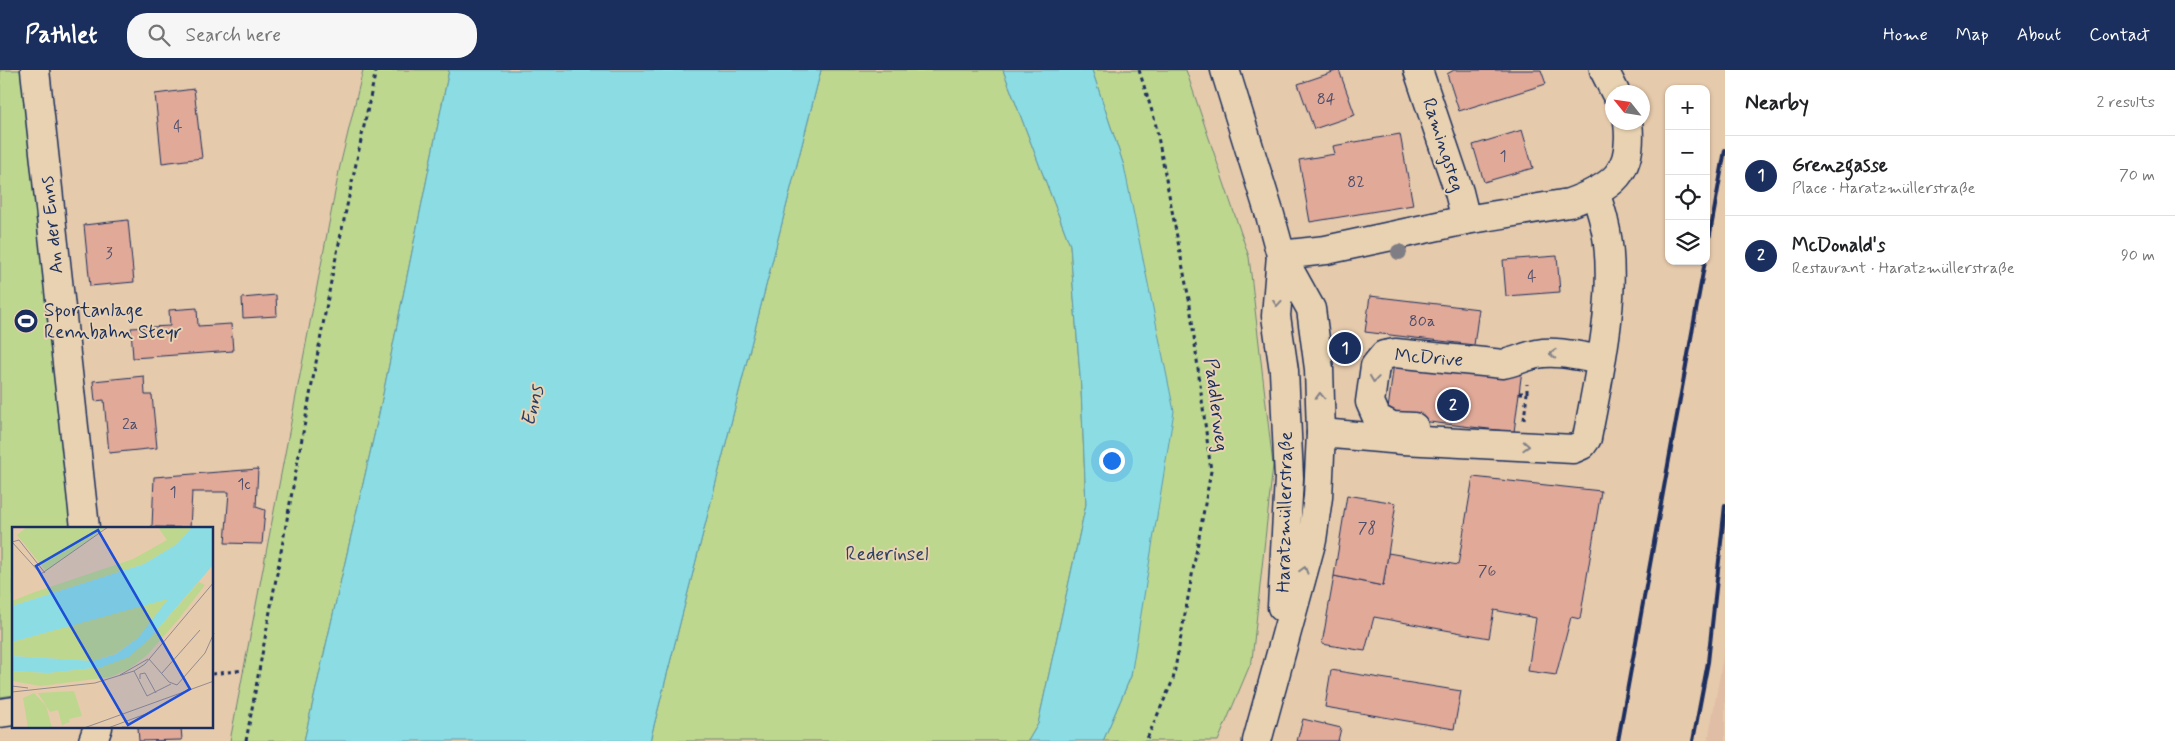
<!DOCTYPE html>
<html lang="en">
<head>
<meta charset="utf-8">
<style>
	body { margin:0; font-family:Mynerve,sans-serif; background:#f6f6f6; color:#202124 }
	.controls { position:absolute; right:15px; top:15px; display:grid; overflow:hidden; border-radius:10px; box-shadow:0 1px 4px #0004 }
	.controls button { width:45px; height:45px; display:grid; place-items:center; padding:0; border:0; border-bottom:1px solid #e0e0e0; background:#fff; color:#202124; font:25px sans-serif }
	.compass { position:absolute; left:1605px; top:15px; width:45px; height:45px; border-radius:50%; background:#fff; box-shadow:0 1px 4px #0004; rotate:300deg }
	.you { position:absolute; left:1111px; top:390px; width:18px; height:18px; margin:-12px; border:4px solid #fff; border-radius:50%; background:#1a73e8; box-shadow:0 0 0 8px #1a73e833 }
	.badge { display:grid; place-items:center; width:32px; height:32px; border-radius:50%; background:#1b2f5e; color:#fff; font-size:16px; font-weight:700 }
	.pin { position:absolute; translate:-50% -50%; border:2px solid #fff; box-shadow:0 1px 5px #0006 }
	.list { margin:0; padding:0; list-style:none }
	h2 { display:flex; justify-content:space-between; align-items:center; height:65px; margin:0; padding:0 20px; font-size:21px }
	h2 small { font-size:16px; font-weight:400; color:#757577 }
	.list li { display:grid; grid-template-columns:32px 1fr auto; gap:15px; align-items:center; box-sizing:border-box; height:80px; padding:0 20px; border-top:1px solid #e0e0e0 }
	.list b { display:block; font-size:19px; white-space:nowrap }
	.list p { margin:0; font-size:16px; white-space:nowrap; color:#757577 }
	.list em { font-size:16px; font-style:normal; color:#757577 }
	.icon { flex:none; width:28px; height:28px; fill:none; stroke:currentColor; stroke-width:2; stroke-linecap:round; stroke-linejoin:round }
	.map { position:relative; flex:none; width:1725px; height:671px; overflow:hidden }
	header { display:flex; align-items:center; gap:30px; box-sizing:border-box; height:70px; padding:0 25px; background:#1b2f5e; color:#fff }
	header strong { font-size:24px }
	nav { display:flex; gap:28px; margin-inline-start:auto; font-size:18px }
	.search { width:350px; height:45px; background:#f6f6f6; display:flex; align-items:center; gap:12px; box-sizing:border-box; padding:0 18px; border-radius:20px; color:#757577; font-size:19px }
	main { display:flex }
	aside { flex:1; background:#fff }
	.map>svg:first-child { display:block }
	.built { fill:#e0bda5 }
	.green { fill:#bed78e; stroke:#6c8376 }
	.water { fill:#8bdde3; stroke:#5e97ae }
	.building { fill:#e0a998; stroke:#1b2f5e }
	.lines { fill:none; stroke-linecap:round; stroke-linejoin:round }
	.minor-casing { stroke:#1b2f5e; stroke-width:31 }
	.major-casing { stroke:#1b2f5e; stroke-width:31 }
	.path { stroke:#1b2f5e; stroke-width:3; stroke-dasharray:4 4; stroke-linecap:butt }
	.minor { stroke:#e8d2b1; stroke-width:28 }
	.major { stroke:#e8d2b1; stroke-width:28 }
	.rail { stroke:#1b2f5e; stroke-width:4 }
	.tree { fill:#7f7e84 }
	.oneway { stroke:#828088 }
	.labels { text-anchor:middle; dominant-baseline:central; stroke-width:4; stroke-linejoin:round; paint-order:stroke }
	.number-label { font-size:16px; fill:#4c4e6c }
	.street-label { font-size:19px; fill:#1b2f5e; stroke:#e8d2b1 }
	.poi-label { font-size:19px; fill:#1b2f5e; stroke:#e8d2b1; text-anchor:start }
	.park-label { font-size:19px; fill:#2b4063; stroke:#e8d2b1 }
	.water-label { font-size:20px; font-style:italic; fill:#26406b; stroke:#e8d2b1 }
	.inset-road { fill:none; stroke:#958c8d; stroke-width:1 }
	.view { fill:#1d4ed8; fill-opacity:0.15; stroke:#1d4ed8; stroke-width:2.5 }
	.inset-edge { fill:none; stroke:#1b2f5e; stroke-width:2.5 }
</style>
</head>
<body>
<header>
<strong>Pathlet</strong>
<div class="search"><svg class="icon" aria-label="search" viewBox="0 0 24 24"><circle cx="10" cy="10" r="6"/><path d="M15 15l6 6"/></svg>Search here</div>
<nav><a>Home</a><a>Map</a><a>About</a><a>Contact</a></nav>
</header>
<main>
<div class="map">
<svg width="1725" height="671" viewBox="0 0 1725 671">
	<rect width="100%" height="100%" fill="#e6caac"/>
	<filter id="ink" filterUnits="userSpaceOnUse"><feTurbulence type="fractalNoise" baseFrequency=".02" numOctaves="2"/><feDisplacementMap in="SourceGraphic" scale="10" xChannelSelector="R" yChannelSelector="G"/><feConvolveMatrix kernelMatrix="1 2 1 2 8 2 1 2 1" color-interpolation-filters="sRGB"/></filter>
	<g filter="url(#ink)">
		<polygon class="built" points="1725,577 1725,671 1708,671"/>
		<g class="green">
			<polygon points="0,0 24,0 74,458 14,458 14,625 0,627"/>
			<polygon points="363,0 449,0 379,344 304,671 230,671 340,96"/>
			<polygon points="821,0 1003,0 1070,175 1081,319 1086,434 1038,654 1028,671 650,671"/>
			<polygon points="1092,0 1186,0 1249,187 1273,395 1252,590 1218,671 1103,671 1131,606 1124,96"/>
		</g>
		<g class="water">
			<polygon points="449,0 821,0 650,671 304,671 379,344"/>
			<polygon points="1003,0 1092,0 1124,96 1174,341 1131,606 1103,671 1028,671 1038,654 1086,434 1081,319 1070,175"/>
		</g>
		<g class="building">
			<polygon points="1339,0 1355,45 1314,59 1298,14"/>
			<polygon points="1454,0 1541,0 1546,14 1459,41 1447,4"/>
			<polygon points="194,19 202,88 162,93 155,24"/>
			<polygon points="1522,60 1533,98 1484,112 1473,75"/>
			<polygon points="1400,64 1413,135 1310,152 1299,90 1335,84 1333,76"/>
			<polygon points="128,150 134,212 90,216 84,155"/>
			<polygon points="1557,186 1560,222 1506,226 1503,190"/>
			<polygon points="276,225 277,246 243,248 242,228"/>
			<polygon points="1370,226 1479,239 1474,275 1365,262"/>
			<polygon points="197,238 198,256 231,254 233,281 133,288 131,258 170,256 169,240"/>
			<polygon points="1347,269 1350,287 1343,288 1341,270"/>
			<polygon points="1395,285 1522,300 1514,362 1387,347"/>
			<polygon points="144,306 145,325 152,325 157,378 109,383 104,330 95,331 93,311"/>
			<polygon points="258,399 256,437 265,440 262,474 225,473 229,422 192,422 190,458 152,457 154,407"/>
			<polygon points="1473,407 1601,421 1580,549 1571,547 1556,605 1528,601 1536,548 1494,540 1489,568 1374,547 1365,581 1322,574 1334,506 1383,516 1388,483 1458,495"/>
			<polygon points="1347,425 1396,433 1383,516 1334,506"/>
			<polygon points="1331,600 1461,621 1454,659 1325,637"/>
			<polygon points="1303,649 1341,658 1338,671 1297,671"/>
			<polygon points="138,657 181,657 182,670 139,671"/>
		</g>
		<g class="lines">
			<defs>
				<g id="minor">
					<polyline points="35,0 85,458"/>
					<polyline points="1418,0 1459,122 1466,150"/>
					<polyline points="1604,0 1615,22"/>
					<path d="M1281,185L1326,180L1466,150L1569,133C1613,117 1634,103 1628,52"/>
					<path d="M1414,357L1392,356L1377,348L1370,332L1375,296L1384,285L1395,283L1503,294C1515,292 1526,286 1537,284C1557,280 1582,287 1601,290"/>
					<path d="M1321,363L1403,370L1573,379L1582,375L1587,368C1599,305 1620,214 1604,152C1602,142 1598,132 1595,122"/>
					<polyline points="0,643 14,641"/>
					<polyline points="93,671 98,657"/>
				</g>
				<g id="major">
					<polyline points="1225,0 1270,145 1281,185 1311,239 1319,299 1321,363 1318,427 1312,470 1257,671"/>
					<polyline points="1281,185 1276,246 1284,301 1289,408 1282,537"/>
				</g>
			</defs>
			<use href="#minor" class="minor-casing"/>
			<use href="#major" class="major-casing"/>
			<g class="path">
				<polyline points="1139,0 1155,51 1190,235 1211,401 1173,610 1146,671"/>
				<polyline points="1519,323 1527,323 1527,314"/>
				<polyline points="1524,350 1527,323"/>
				<polyline points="212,604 244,600"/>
				<polyline points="246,671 332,206 376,0"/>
			</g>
			<use href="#minor" class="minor"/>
			<use href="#major" class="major"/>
			<g class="rail">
				<polyline points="1706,186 1725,80"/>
				<polyline points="1618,671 1705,191"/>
				<polyline points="1693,671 1708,592 1725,435"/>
			</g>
		</g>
		<circle class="tree" cx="1399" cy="182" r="8"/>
		<defs><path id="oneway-chevron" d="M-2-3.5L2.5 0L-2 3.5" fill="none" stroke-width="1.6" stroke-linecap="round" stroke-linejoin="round" transform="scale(1.25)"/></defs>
		<g class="oneway">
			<use href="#oneway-chevron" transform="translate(1277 233) rotate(95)"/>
			<use href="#oneway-chevron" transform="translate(1553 284) rotate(-178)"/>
			<use href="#oneway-chevron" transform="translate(1374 309) rotate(98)"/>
			<use href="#oneway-chevron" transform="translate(1320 326) rotate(-92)"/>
			<use href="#oneway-chevron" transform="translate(1526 376) rotate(3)"/>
			<use href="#oneway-chevron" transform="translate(1304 500) rotate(-74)"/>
		</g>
	</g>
	<defs>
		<symbol id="stadium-disc" viewBox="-11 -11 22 22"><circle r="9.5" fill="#1b2f5e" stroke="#e8d2b1"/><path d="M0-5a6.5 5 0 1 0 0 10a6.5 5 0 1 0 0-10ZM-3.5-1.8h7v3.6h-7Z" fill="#fff"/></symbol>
	</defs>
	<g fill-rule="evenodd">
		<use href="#stadium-disc" x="12" y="237" width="28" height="28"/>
	</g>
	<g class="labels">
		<g class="number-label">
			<text x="1326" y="29">84</text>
			<text x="178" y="56">4</text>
			<text x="1503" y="86">1</text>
			<text x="1356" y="112">82</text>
			<text x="109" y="183">3</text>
			<text x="1532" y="206">4</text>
			<text x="1422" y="251">80a</text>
			<text x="130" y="354">2a</text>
			<text x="244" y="414">1c</text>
			<text x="173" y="422">1</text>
			<text x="1367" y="458">78</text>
			<text x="1487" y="501">76</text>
		</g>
		<g class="street-label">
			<text transform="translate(1443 75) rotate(72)">Ramingsteg</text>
			<text transform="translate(52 155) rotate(-96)">An der Enns</text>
			<text transform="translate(1429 288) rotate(4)">McDrive</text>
			<text transform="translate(1216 335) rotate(83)">Paddlerweg</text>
			<text transform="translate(1285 442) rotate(-89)">Haratzmüllerstraße</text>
		</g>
		<g class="poi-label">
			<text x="44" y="240">Sportanlage<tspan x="44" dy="22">Rennbahn Steyr</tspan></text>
		</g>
		<g class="park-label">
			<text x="887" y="484">Rederinsel</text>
		</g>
		<g class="water-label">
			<text transform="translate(533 336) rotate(-76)">Enns</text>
		</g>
	</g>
	<g transform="translate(12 457)">
		<rect width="201" height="201" fill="#e6caac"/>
		<path d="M15,0H94L34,44L5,8ZM146,0H180L165,17L132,37L0,79V74L20,66L121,32L155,13ZM187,55L193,58L166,93L135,128L117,142L98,150L29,159L0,154V144L36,146L90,140L137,112ZM157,71L126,111L103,127L81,134L0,129V115ZM62,164L70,189L57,192L58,195L50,198L46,183L38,185L26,166ZM22,166L34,179L40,201H16L11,171Z" fill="#bed78e"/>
		<path d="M180,0H201V38L137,112L117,130L90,140L36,146L0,144V129L81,134L104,127L126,111L156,72L0,115V79L132,37L165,17Z" fill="#8bdde3"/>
		<path class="inset-road" d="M0,15L29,47L96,0M0,15L7,13L33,46M137,132L157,155L165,158L193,126L202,106M122,144L135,169L159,157M150,146L188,103M108,148L136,132M128,152V147L133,146L144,166M0,159L16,161M0,165L83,156L122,144L133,137L202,55M110,200L139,201M72,201L202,154M96,201L139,185"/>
		<path class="view" d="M86,3L178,162L116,198L24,39Z"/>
		<rect width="201" height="201" class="inset-edge"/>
	</g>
</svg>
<div class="controls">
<button>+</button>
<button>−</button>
<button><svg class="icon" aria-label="locate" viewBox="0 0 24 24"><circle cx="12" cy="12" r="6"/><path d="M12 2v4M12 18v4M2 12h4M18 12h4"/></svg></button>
<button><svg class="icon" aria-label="layers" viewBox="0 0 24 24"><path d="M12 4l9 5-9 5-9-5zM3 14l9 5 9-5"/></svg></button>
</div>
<svg class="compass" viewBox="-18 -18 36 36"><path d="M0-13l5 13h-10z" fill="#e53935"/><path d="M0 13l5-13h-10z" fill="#757577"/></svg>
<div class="you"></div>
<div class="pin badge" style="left:1345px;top:278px">1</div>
<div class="pin badge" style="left:1453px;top:335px">2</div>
</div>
<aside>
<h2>Nearby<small>2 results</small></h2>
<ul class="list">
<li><span class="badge">1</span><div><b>Grenzgasse</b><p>Place · Haratzmüllerstraße</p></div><em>70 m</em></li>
<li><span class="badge">2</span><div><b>McDonald's</b><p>Restaurant · Haratzmüllerstraße</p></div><em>90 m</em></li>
</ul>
</aside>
</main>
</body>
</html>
